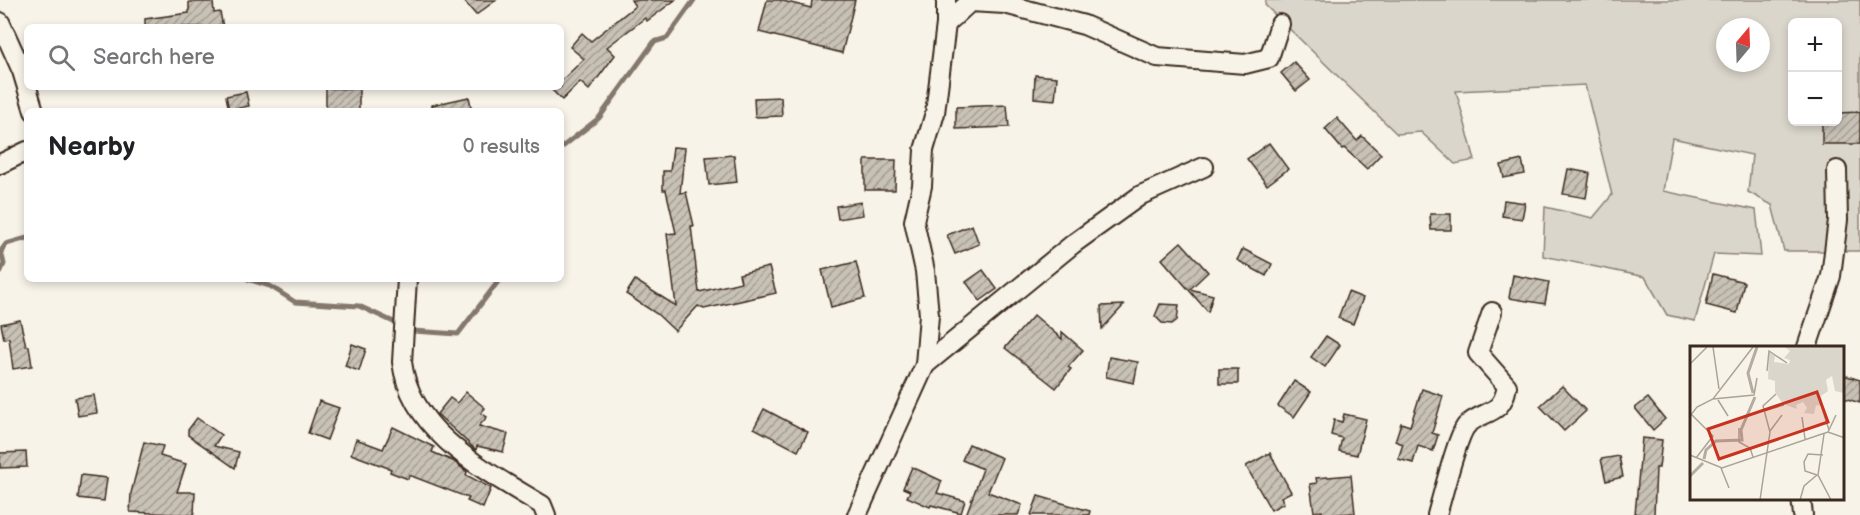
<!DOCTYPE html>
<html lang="en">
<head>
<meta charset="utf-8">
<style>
	body { margin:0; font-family:"Balsamiq Sans",sans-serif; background:#f6f6f6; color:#202124 }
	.controls { position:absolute; right:18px; top:18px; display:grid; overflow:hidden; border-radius:9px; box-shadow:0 3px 9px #0003 }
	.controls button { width:54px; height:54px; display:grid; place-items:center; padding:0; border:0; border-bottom:2px solid #e0e0e0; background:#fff; color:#202124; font:30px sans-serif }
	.compass { position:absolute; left:1716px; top:18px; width:54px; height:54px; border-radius:50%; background:#fff; box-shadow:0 3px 9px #0003; rotate:19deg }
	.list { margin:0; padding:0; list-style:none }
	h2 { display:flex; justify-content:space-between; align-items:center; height:78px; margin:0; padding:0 24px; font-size:26px }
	h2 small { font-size:20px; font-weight:400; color:#757577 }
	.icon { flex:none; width:33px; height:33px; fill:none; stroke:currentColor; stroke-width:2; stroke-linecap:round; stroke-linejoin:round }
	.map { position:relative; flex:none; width:1860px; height:515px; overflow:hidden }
	.search { position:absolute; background:#fff; box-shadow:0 3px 9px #0003; left:24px; top:24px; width:540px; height:66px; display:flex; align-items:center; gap:15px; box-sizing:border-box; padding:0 21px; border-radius:9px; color:#757577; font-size:22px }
	.panel { position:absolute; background:#fff; box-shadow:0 3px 9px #0003; left:24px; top:108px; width:540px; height:174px; border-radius:9px }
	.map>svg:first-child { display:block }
	.grass { fill:#dbd6cb; stroke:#8b8074; stroke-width:1.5; fill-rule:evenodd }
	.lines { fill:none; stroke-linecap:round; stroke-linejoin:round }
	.stream { stroke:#84786c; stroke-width:5 }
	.building { fill:url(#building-hatch); stroke:#3b2a1e; stroke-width:1.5 }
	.minor-casing { stroke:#3b2a1e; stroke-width:22 }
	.minor { stroke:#f7f3e8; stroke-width:18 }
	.inset-river { fill:none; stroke:#b4aca0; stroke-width:3 }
	.inset-road { fill:none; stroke:#aca397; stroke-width:1.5 }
	.view { fill:#c8321e; fill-opacity:0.15; stroke:#c8321e; stroke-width:3 }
	.inset-edge { fill:none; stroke:#3b2a1e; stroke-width:3 }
</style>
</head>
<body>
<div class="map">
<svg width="1860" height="515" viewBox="0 0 1860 515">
	<defs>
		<pattern id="building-hatch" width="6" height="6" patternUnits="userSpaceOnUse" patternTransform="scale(1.5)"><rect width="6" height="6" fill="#c8c1b6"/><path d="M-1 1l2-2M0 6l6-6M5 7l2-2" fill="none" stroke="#a49d93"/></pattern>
	</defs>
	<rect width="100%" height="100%" fill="#f7f3e8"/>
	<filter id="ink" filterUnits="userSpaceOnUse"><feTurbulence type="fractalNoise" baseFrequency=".0167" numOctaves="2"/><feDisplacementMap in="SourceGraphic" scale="12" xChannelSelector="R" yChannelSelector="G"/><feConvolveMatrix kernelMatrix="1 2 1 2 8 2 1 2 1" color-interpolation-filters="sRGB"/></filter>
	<g filter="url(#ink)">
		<path class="grass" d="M1266,0H1860V251H1784L1772,205L1748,192L1752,155L1672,138L1663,191L1756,210L1761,256L1714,254L1695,321L1667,315L1645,277L1543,256L1545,207L1593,218L1612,195L1585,85L1456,91L1475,160L1455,164L1421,132L1397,134L1265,5ZM1792,22H1838V122H1792ZM1725,27H1761V63H1725Z"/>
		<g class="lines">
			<g class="stream">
				<polyline points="561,148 599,118 654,42 667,38 694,0"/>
				<polyline points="0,273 4,264 1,251 6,244 27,238"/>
				<polyline points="248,279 270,286 295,302 359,306 413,331 458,334 500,279"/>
			</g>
		</g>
		<g class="building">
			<polygon points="463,0 496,0 476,15"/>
			<polygon points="631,0 675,0 647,21 645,18 607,47 615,55 589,90 580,82 562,100 552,90 561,87 561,81 584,59 570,47 582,33 591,41 635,6"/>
			<polygon points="767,0 779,0 811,8 812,0 855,0 842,53 759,32"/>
			<polygon points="189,2 213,2 214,13 220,12 223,27 145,27 145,19 189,13"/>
			<polygon points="1294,62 1310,80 1296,91 1281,73"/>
			<polygon points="1035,75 1057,77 1055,100 1034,98"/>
			<polygon points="326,88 359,89 359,111 326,111"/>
			<polygon points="246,92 249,106 229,110 226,96"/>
			<polygon points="469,97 472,111 432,111 432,105"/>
			<polygon points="781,97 782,116 755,117 754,98"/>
			<polygon points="1007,105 1009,127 956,129 956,107"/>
			<polygon points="1860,112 1860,144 1822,144 1822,122 1838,122 1838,113"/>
			<polygon points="1337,118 1357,141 1362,136 1381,154 1367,169 1344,148 1342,149 1325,129"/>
			<polygon points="1269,143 1288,169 1267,185 1247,159"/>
			<polygon points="673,147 685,148 680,193 686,192 694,226 691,226 699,292 741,282 739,274 769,267 776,293 704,309 698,306 675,331 657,314 626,294 635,280 676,306 667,234 676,233 666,190 663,190 663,171 670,171"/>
			<polygon points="734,155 737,182 709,185 706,157"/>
			<polygon points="865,160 896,160 895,190 865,190"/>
			<polygon points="1522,160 1525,174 1504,178 1501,165"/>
			<polygon points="1568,169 1590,173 1586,198 1563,194"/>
			<polygon points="1504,200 1525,203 1522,219 1502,216"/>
			<polygon points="861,202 863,215 838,219 836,206"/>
			<polygon points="1430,214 1451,214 1451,230 1431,230"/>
			<polygon points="972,225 979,244 955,254 947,235"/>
			<polygon points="1181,242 1208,272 1190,289 1213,295 1208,312 1162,259"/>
			<polygon points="1243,249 1272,264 1266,276 1237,260"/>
			<polygon points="856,262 865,298 831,307 822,270"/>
			<polygon points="983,270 997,289 980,301 966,282"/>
			<polygon points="1713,274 1744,282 1737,313 1706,305"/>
			<polygon points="1513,275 1549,282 1545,304 1509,298"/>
			<polygon points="1348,292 1363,298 1353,324 1338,318"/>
			<polygon points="1160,304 1179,305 1177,320 1172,324 1162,323 1155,316"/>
			<polygon points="1124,305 1102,329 1101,306"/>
			<polygon points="1034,315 1062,339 1062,332 1083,350 1068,367 1071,369 1056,388 1005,348"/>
			<polygon points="20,320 26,346 29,346 32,366 13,369 9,338 4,339 1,324"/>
			<polygon points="1326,336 1340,345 1325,367 1311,357"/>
			<polygon points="352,344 366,349 359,371 345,366"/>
			<polygon points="1109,357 1138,362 1134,383 1106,377"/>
			<rect x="1219" y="369" width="19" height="15"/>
			<polygon points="1844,375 1860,380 1860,403 1844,398"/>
			<polygon points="1294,381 1311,392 1294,417 1278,406"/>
			<polygon points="1562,386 1586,411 1564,431 1540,406"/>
			<polygon points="1422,389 1443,396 1432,433 1438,435 1433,451 1418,446 1413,463 1398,459 1403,444 1395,441 1401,423 1410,426"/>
			<polygon points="466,392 485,408 481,413 487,417 479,426 508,434 503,452 477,446 476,450 437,414 450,398 457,403"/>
			<polygon points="94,395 97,413 78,416 75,398"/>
			<polygon points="1648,398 1665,419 1653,430 1635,408"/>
			<polygon points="319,401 339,408 327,440 308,433"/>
			<polygon points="764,409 808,432 798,451 754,428"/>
			<polygon points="1344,414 1366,419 1357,455 1339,451 1342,438 1331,435 1334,420 1342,422"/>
			<polygon points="197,418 221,435 214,446 239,452 235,468 188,435 188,430"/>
			<polygon points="393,427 434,447 432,452 453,461 467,472 466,475 491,488 483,508 467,501 469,498 409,475 408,479 390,472 391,469 351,454 356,439 383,449"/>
			<polygon points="1642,438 1662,440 1659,468 1656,468 1654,515 1635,514"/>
			<polygon points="144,442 163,446 160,456 186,464 177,492 195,492 194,515 130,512 131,493"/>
			<polygon points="969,444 1002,458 988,492 1022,505 1018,515 966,515 983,469 962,460"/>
			<polygon points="26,452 27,467 0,468 0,453"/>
			<polygon points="1270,453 1291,492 1281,497 1284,503 1271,510 1246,466"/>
			<polygon points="1619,456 1623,477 1606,481 1601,459"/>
			<polygon points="912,467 942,481 937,493 965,501 961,513 931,505 930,507 907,497 910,491 903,488"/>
			<polygon points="81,475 107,478 104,501 78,498"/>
			<polygon points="1351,475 1355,513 1322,515 1322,511 1314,512 1310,484 1317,483 1316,478"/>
			<polygon points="1038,496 1090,511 1089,515 1031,515"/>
		</g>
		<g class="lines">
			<defs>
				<g id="minor">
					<polyline points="0,22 22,71 34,111"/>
					<polyline points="946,24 970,2 1005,4 1084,25 1157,57 1245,64 1269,58 1280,24"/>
					<polyline points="0,164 27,151"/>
					<path d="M407,279L402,362C411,434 488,472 542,505L546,515"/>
					<polyline points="1807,347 1831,276 1838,220 1837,170"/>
					<polyline points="925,365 1073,244 1141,195 1204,167"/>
					<polyline points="1801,498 1803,515"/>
					<polyline points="857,515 925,365 929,315 925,271 914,221 922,186 924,150 935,113 946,24 946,0"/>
					<path d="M1437,515C1442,498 1457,437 1466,426C1482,409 1502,418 1507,386L1478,353L1492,312"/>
				</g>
			</defs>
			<use href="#minor" class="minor-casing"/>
			<use href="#minor" class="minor"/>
		</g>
	</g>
	<g transform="translate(1690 346)">
		<rect width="154" height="154" fill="#f7f3e8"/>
		<path d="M95,1H154V47L145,45L142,30L136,34L138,45L131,50L133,60L126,59L124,68L114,67L117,62L113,56L106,59L107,63L93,58L85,46V35L78,33L79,6L85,10L84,16L99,18L100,14L94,12L100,5Z" fill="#dbd6cb"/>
		<path class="inset-river" d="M63,47L58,27L67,1M14,113L16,104L26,95L52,94L51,84L65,51M0,130L13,117"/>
		<path class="inset-road" d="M23,1L29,43M0,18L17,1M77,25L79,5L97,17M23,53L64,49L67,32M28,54L38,70M130,56L139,84M74,65L94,59M1,68L23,90L6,112M0,70L7,61L23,53L63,1M112,71L115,93M49,82V96L60,102L63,111M80,85L92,69M138,86L146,69M134,88L128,129L141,154M0,109L32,122L129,89L138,86L155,92M31,122L39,142M127,129L115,125L114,116L118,108L133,109M70,154L80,86L73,60L86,48M110,154L114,140L127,129"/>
		<path class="view" d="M127,46L138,76L29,113L18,83Z"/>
		<rect width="154" height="154" class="inset-edge"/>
	</g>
</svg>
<div class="controls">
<button>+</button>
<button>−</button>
</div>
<svg class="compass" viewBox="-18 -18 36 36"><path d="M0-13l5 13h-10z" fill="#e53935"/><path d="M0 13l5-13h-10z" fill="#757577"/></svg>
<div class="search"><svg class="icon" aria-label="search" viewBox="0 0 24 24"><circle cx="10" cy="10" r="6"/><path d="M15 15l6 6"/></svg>Search here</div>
<section class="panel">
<h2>Nearby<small>0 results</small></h2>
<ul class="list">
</ul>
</section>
</div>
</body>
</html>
